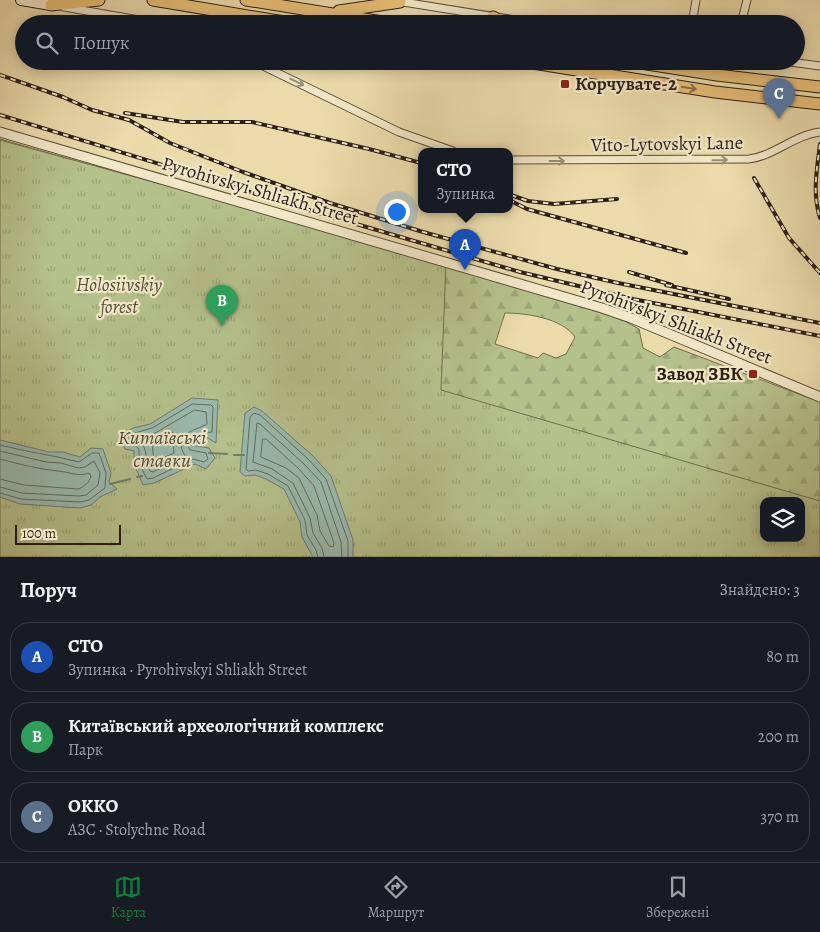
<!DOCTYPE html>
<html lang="uk">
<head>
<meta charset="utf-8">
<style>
	body { margin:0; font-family:Alegreya,serif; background:#20242c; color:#f1f3f6 }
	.controls { position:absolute; right:15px; bottom:15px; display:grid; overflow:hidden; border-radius:10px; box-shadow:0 2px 12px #0003 }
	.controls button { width:45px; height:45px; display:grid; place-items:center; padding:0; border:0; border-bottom:1px solid #363941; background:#171b24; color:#f1f3f6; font:25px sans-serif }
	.scale { position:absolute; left:15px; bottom:12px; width:106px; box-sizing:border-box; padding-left:5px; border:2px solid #2d1f12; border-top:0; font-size:14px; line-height:18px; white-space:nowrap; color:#2d1f12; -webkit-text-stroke:4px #f2e8c8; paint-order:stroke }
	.you { position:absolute; left:396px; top:211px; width:18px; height:18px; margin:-12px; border:4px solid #fff; border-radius:50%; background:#1a73e8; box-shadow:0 0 0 8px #1a73e833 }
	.badge { display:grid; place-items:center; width:32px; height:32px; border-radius:50%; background:#0b8043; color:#fff; font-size:16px; font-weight:700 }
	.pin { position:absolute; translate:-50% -41px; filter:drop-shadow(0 1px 2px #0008) }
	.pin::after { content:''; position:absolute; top:26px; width:18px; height:15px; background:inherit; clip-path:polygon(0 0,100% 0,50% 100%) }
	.popup { position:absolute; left:418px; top:148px; width:95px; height:65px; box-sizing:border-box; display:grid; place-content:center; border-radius:10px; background:#171b24; filter:drop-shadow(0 1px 4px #0005); font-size:16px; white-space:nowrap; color:#9ea1a6 }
	.popup b { font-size:19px; color:#f1f3f6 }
	.popup::after { content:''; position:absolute; left:50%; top:100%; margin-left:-10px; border:10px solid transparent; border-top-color:#171b24 }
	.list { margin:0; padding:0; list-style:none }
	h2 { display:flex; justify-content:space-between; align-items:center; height:65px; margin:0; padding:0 20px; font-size:21px }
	h2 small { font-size:16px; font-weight:400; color:#9ea1a6 }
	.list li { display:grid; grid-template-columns:32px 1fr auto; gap:15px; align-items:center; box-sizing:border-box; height:70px; margin:0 10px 10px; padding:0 10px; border:1px solid #363941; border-radius:20px }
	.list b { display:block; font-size:19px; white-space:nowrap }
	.list p { margin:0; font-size:16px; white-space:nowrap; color:#9ea1a6 }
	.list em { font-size:16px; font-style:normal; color:#9ea1a6 }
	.icon { flex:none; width:28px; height:28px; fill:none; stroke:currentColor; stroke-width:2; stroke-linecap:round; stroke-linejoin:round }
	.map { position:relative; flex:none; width:820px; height:557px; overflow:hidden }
	.search { position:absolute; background:#171b24; box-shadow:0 2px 12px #0003; left:15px; right:15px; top:15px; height:55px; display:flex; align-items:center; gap:12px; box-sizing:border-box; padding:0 18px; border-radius:28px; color:#9ea1a6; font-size:19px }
	.sheet { height:305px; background:#171b24 }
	nav { display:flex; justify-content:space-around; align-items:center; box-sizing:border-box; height:70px; border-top:1px solid #363941; background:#171b24; font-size:14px; color:#9ea1a6 }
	nav a { display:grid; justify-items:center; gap:2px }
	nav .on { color:#0b8043 }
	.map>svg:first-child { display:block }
	.forest { fill:url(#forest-firs); stroke:#71704e; fill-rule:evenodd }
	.park { fill:url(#park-tufts); stroke:#71704e; fill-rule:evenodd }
	.water { fill:#99baae; stroke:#6e7c70 }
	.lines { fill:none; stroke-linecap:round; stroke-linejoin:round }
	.shore { stroke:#636c60; stroke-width:1 }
	.stream { stroke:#6e7c70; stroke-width:2 }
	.minor-casing { stroke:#5c4e38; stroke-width:9 }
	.tertiary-casing { stroke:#5c4e38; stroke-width:11 }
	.secondary-casing { stroke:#2d1f12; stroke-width:12 }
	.trunk-casing { stroke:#2d1f12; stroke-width:13 }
	.minor { stroke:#f2e8c8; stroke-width:7 }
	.tertiary { stroke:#f2e8c8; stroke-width:9 }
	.secondary { stroke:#f2e8c8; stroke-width:10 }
	.trunk { stroke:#e6be76; stroke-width:11 }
	.rail-casing { stroke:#2d1f12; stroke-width:4 }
	.rail { stroke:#f2e8c8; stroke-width:2; stroke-dasharray:5.5; stroke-linecap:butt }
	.oneway { stroke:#998e76 }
	.oneway2 { stroke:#8a6e44 }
	.poi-dot { fill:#8f2418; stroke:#f2e8c8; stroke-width:2 }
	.labels { text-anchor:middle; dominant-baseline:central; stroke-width:4.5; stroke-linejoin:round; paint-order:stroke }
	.poi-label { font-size:19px; font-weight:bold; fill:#2d1f12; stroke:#f2e8c8; text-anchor:start }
	.street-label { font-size:19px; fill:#2d1f12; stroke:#f2e8c8 }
	.park-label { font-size:19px; font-style:italic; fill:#565036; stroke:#f2e8c8 }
	.water-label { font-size:20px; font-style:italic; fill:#4d4e41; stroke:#f2e8c8 }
</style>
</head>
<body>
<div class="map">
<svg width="820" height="557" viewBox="0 0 820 557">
	<defs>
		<pattern id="forest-firs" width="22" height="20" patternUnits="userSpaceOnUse" patternTransform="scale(1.25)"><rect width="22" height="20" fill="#b5c18b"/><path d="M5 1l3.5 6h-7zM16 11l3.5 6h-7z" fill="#9ca577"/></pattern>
		<pattern id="park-tufts" width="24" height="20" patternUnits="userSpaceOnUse" patternTransform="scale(1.25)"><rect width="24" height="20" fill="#b5c18b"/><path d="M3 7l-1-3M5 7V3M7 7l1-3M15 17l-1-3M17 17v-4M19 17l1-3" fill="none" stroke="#9ca577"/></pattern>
	</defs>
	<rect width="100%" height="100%" fill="#ebdbab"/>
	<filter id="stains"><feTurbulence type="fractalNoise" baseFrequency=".004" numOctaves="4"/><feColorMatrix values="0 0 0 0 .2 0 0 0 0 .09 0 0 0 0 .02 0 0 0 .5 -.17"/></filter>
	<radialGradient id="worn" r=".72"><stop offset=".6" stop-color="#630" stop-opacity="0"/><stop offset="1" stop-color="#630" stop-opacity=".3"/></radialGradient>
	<path class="forest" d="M0,139L612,314L639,329L643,348L660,357L674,347L820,402V557L0,427ZM505,313C526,313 562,318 575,337L566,354L556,358L543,353L538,358L495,344ZM764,501H801V538H764Z"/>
	<path class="park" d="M0,140L446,262L441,390L820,501V557H0ZM764,501H801V538H764Z"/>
	<g class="water">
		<polygon points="192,398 218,400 216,443 206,437 190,445 209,448 215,458 206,469 195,464 154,483 143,485 134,464 134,451 125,449 119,436 133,428 150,424"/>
		<polygon points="254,407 262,411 313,456 331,476 353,540 353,557 313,557 302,537 300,522 284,489 266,479 255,475 245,476 240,472 245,413"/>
		<polygon points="0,440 49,452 63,452 80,457 91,448 103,449 111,473 109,482 117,489 100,497 91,505 80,508 20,504 0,497"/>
	</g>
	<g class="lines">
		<g class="shore">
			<path d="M193,404L211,405L213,407L212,432C204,433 191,434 187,444L190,450L206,453L208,459L204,462L193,459L153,478L147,479L139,463V449L136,446L129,444L127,438L135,433L152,428Z"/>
			<path d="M195,410L206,412L207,424C199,429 179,432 181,445C181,450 184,453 185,456L153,472L150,471C145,461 148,449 140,441V438L155,433Z"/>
			<polygon points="172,432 175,434 173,443 174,453 154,462 152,443"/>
			<polygon points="263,439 266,439 299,469 314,486 334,543 333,547 329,546 320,531 317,515 299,478 286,468 261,457"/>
			<path d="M0,445C26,452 53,455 79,462L92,453H99L106,473L105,488L89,500L80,502L21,499L0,493"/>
			<polyline points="0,451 46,462 61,463 78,468 85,467 94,461 100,473 98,485 86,495 79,496 22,493 0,487"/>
			<path d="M0,459C19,464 38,469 58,471C70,472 77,477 89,473L91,476C90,482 84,487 78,489L24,485L0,479"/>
			<polyline points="318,557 316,550 307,535 305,520 288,486 268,474 256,470 248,471 246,469 250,417 254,413 260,415 309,460 326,479 348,541 348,557"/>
			<polyline points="324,557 322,548 313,533 310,518 293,483 272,469 253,462 257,423 260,424 304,464 321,482 341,542 342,557"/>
		</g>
		<g class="stream">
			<polyline points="209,453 227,454"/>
			<polyline points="234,455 244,455"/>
			<polyline points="137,477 142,476"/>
			<polyline points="110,484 130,479"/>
		</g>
		<defs>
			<g id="minor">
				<polyline points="397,1 540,24"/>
				<polyline points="64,7 162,24"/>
				<polyline points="692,24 696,0"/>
				<polyline points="741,24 747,0"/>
				<polyline points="253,61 399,132 453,151"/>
				<polyline points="783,61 820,66"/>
				<path d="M509,160L749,159C774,156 794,135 820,132"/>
			</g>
			<polyline id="tertiary" points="0,132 602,308 631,318 820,397"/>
			<polyline id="secondary" points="21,0 51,5"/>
			<g id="trunk">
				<polyline points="153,0 296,24"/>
				<polyline points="246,0 395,24"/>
				<polyline points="51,5 99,0"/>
				<polyline points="339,11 400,2"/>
				<polyline points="493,17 504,24"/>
				<polyline points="520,61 715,92 820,104"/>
				<polyline points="628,61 717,75 820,87"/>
			</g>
		</defs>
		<use href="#minor" class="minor-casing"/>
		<use href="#tertiary" class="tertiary-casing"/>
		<use href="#secondary" class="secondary-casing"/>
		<use href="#trunk" class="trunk-casing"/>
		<use href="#minor" class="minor"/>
		<use href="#tertiary" class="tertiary"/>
		<use href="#secondary" class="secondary"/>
		<use href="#trunk" class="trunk"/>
		<defs>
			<g id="rail">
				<polyline points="0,75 63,97 92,110 129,120 170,143 243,172 330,203 423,232 557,269 618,283 820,323"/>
				<polyline points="125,113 183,122 252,122 369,149 421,163"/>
				<polyline points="0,115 312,211 520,272 633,299 820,336"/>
				<path d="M820,144C817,169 812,193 820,218"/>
				<polyline points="754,178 789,238 820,273"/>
				<polyline points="511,195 528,201 554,204 617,199"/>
				<polyline points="509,200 527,209 686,253"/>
				<polyline points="629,272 672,285"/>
				<polyline points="666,285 729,299"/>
			</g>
		</defs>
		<use href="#rail" class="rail-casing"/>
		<use href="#rail" class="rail"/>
	</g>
	<defs><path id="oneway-shaft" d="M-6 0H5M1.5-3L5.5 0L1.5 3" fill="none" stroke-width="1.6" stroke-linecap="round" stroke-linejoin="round" transform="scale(1.25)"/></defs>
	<g class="oneway">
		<use href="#oneway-shaft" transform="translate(297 82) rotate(26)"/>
		<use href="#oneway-shaft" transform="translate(720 160) rotate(-1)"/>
		<use href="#oneway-shaft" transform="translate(557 161)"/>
	</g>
	<use class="oneway2" href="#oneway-shaft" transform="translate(689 88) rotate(9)"/>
	<g class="poi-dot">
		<rect x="560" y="79" width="10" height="10" rx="2.5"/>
		<rect x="748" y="369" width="10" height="10" rx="2.5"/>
	</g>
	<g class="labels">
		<g class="poi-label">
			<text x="575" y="84">Корчувате-2</text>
			<text x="743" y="374" text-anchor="end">Завод ЗБК</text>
		</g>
		<g class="street-label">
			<text transform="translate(667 144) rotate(-1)">Vito-Lytovskyi Lane</text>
			<text transform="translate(260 191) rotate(16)">Pyrohivskyi Shliakh Street</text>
			<text transform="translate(676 322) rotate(21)">Pyrohivskyi Shliakh Street</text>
		</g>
		<g class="park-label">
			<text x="119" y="285">Holosiivskiy<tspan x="119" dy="22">forest</tspan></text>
		</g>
		<g class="water-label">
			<text x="162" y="437">Китаївські<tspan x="162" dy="23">ставки</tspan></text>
		</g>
	</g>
	<rect width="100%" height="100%" filter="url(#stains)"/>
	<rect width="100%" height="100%" fill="url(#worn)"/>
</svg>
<div class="controls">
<button><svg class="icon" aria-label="layers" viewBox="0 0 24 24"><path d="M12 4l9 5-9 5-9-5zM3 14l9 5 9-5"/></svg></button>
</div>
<div class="scale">100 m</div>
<div class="you"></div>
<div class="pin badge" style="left:465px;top:270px;background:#1a4fb4">A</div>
<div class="popup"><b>СТО</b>Зупинка</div>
<div class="pin badge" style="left:222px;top:326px;background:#2e9e5b">B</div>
<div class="pin badge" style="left:779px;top:119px;background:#5c6f8a">C</div>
<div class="search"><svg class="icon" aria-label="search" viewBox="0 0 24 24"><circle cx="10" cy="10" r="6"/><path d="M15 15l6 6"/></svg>Пошук</div>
</div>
<section class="sheet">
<h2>Поруч<small>Знайдено: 3</small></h2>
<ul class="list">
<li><span class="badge" style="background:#1a4fb4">A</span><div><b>СТО</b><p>Зупинка · Pyrohivskyi Shliakh Street</p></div><em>80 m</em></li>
<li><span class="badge" style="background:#2e9e5b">B</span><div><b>Китаївський археологічний комплекс</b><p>Парк</p></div><em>200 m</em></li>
<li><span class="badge" style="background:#5c6f8a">C</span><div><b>OKKO</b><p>АЗС · Stolychne Road</p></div><em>370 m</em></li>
</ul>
</section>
<nav>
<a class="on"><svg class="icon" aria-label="map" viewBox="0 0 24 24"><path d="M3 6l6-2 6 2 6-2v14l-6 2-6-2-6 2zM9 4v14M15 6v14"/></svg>Карта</a>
<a><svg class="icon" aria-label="directions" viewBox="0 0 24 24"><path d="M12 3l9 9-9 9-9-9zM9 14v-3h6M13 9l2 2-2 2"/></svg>Маршрут</a>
<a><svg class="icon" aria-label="saved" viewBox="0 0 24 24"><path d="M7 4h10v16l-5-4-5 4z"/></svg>Збережені</a>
</nav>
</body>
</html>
